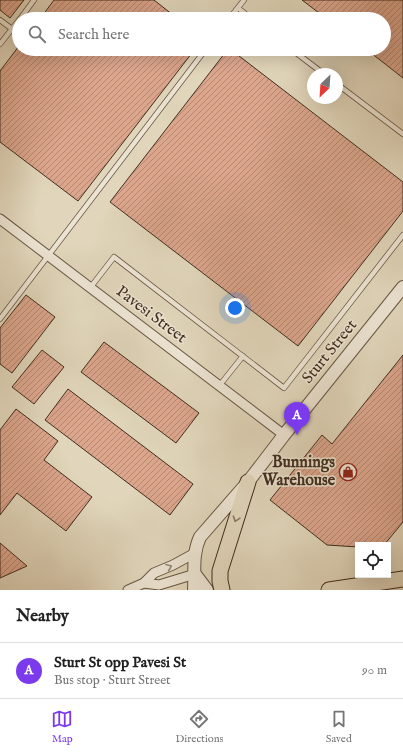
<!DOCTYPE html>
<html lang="en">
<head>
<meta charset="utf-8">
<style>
	body { margin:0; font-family:"IM FELL English",serif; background:#f2f2f2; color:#222 }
	.controls { position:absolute; right:12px; bottom:12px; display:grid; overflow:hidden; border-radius:0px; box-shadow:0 4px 16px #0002 }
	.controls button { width:36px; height:36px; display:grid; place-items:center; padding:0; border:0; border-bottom:1px solid #e0e0e0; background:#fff; color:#222; font:20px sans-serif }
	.compass { position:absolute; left:307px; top:68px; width:36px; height:36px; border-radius:50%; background:#fff; box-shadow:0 4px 16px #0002; rotate:205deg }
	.you { position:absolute; left:235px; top:308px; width:14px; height:14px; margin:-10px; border:3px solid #fff; border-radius:50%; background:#1a73e8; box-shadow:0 0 0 6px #1a73e833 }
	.badge { display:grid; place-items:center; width:26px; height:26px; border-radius:50%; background:#7c3aed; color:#fff; font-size:13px; font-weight:700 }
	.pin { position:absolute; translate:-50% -33px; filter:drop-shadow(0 1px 2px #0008) }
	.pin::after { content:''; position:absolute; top:21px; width:14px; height:12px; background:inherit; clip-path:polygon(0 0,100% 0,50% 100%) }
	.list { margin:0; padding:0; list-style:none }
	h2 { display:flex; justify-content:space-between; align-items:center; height:52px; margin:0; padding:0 16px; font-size:17px }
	h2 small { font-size:13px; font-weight:400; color:#767676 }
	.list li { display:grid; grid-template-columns:26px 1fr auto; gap:12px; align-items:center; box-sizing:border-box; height:56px; padding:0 16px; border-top:1px solid #e0e0e0 }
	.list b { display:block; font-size:15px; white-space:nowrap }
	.list p { margin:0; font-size:13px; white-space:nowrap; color:#767676 }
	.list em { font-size:13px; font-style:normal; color:#767676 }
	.icon { flex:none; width:22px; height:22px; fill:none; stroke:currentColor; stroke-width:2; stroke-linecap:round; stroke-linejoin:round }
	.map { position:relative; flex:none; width:403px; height:590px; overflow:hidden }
	.search { position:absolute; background:#fff; box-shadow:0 4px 16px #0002; left:12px; right:12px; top:12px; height:44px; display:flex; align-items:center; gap:10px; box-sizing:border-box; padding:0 14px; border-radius:22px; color:#767676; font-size:15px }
	.sheet { height:108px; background:#fff }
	nav { display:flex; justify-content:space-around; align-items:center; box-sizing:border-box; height:56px; border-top:1px solid #e0e0e0; background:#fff; font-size:11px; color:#767676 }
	nav a { display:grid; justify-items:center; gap:2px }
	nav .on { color:#7c3aed }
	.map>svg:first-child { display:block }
	.building { fill:url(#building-hatch); stroke:#412d1e }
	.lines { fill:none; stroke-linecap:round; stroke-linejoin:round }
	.service-casing { stroke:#695745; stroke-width:6 }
	.minor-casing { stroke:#695745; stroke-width:11 }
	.tertiary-casing { stroke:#695745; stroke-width:14 }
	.trunk-casing { stroke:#412d1e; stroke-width:17 }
	.service { stroke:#ece4d3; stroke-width:4.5 }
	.minor { stroke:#ece4d3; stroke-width:9 }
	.tertiary { stroke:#ece4d3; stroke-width:12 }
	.trunk { stroke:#e1d6bb; stroke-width:15 }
	.oneway { stroke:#897965 }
	.oneway2 { stroke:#968878 }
	.labels { text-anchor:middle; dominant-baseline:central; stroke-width:3; stroke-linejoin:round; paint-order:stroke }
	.street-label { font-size:16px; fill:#412d1e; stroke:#ece4d3 }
	.poi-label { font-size:16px; font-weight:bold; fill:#412d1e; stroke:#ece4d3; text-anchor:end }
</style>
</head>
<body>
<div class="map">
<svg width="403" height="590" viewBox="0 0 403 590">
	<defs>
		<pattern id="building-hatch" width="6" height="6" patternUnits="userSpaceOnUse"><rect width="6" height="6" fill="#dca68d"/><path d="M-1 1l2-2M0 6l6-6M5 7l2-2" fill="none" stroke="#b48873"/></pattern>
	</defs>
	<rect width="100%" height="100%" fill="#e1d6bb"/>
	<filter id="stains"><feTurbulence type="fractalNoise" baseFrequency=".005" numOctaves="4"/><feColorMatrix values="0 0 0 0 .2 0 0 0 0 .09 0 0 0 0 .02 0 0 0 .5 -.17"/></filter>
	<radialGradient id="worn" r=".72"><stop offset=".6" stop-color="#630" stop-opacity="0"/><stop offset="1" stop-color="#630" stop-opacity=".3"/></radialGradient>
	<g class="building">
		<polygon points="0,0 24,0 10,18 0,10"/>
		<polygon points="54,0 154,0 178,19 40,19"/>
		<polygon points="302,0 403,0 403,78 366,49 384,49 384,19 327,19"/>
		<polygon points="19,46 19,49 195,49 78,201 0,142 0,71"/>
		<polygon points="228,49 230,49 403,182 403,211 298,346 110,202"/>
		<polygon points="26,295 55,317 12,373 0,364 0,328"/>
		<polygon points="104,342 199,413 176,443 81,372"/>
		<polygon points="42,350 64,367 34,404 12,387"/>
		<polygon points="403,355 403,522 384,545 358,545 358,547 327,545 270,500 322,435 332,444"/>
		<polygon points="68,389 193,484 170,515 45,420"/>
		<polygon points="16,409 58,441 44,460 92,497 66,531 17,493 0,515 0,430"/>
		<polygon points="0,543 27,566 0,578"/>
	</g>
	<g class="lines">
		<defs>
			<g id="service">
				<polyline points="238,8 252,19"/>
				<polyline points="20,19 34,0"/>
				<polyline points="229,19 244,0"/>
				<polyline points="0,20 12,29"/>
				<polyline points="0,44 19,20"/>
				<polyline points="291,49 324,74"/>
				<polyline points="337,84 403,134"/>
				<polyline points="90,288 114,257 284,388 403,235"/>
				<polyline points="0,319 206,49"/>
				<polyline points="219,386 243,356"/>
			</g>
			<g id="minor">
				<polyline points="0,219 284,435"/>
				<polyline points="144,583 159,585 195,574"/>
				<polyline points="128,590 144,583 154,573 173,565 195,553"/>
			</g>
			<g id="tertiary">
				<polyline points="195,574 207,590"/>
				<path d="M194,590C195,572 192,554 200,537L248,482L284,435L403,287"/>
			</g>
			<g id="trunk">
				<polyline points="222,590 220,581 220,571 248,482"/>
				<polyline points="329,590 403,579"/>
			</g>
		</defs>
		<use href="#service" class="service-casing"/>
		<use href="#minor" class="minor-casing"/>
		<use href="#tertiary" class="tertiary-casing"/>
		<use href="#trunk" class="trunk-casing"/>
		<use href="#service" class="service"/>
		<use href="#minor" class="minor"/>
		<use href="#tertiary" class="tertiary"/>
		<use href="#trunk" class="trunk"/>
	</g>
	<defs><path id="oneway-chevron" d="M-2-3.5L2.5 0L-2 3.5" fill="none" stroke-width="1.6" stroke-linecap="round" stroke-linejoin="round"/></defs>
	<use class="oneway" href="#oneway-chevron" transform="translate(236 519) rotate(108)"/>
	<use class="oneway2" href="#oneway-chevron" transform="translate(169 567) rotate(-23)"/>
	<defs>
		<symbol id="shop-ring" viewBox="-11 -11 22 22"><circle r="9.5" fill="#ece4d3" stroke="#8f2418" stroke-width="1.5"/><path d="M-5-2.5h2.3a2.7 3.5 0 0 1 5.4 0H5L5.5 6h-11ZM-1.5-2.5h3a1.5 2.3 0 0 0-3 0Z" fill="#8f2418"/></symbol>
	</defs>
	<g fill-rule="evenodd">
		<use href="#shop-ring" x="338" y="462" width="20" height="20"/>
	</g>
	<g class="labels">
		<g class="street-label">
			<text transform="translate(151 315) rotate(37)">Pavesi Street</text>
			<text transform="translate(330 352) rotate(-51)">Sturt Street</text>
		</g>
		<g class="poi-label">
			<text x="335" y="463">Bunnings<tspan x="335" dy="18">Warehouse</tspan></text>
		</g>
	</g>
	<rect width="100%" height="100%" filter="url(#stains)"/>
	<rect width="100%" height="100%" fill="url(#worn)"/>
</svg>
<div class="controls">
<button><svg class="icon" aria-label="locate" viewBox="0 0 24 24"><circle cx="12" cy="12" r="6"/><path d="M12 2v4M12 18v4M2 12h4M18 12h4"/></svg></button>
</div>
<svg class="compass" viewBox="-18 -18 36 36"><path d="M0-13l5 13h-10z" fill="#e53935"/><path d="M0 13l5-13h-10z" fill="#767676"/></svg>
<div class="you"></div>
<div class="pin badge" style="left:297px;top:435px">A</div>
<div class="search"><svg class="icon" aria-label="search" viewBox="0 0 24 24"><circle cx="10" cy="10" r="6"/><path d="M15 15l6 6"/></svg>Search here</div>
</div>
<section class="sheet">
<h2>Nearby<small></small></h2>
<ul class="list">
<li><span class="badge">A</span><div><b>Sturt St opp Pavesi St</b><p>Bus stop · Sturt Street</p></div><em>90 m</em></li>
</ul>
</section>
<nav>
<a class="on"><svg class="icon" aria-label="map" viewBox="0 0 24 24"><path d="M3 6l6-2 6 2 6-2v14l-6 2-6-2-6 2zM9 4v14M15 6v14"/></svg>Map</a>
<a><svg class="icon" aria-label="directions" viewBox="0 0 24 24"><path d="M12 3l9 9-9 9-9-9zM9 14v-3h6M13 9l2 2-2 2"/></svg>Directions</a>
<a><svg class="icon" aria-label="saved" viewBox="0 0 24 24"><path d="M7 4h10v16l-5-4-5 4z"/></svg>Saved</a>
</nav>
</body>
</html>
